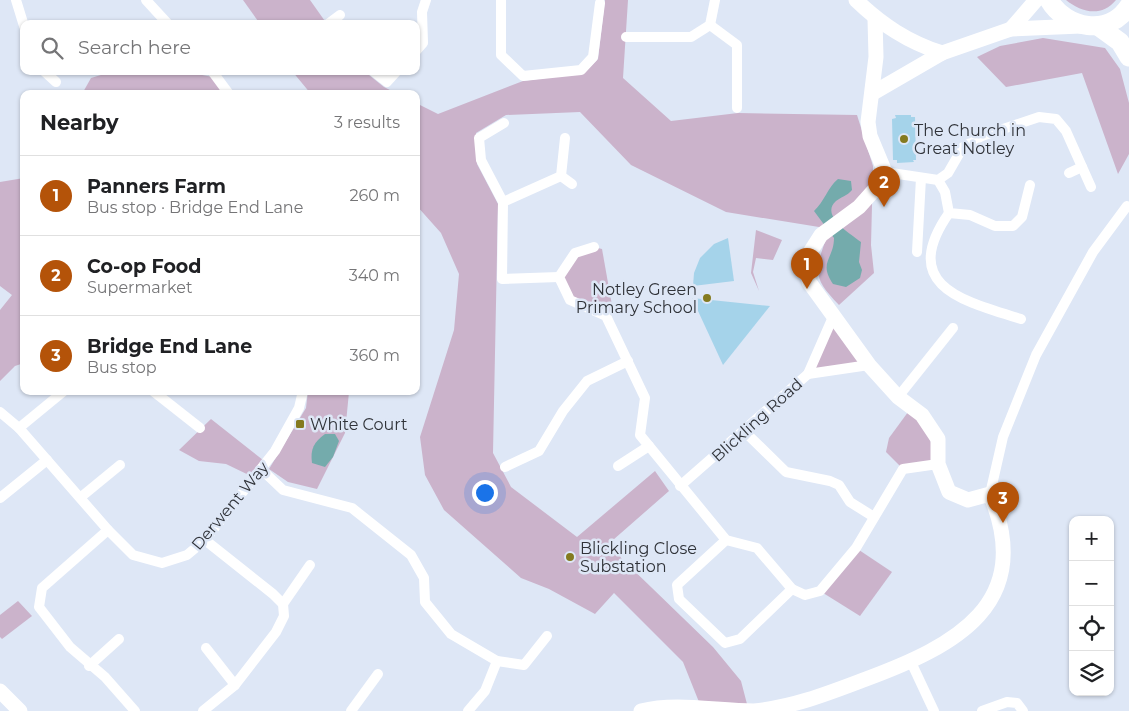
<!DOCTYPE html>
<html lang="en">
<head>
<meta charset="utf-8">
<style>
	body { margin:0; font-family:Montserrat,sans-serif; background:#f2f2f2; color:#202124 }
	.controls { position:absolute; right:15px; bottom:15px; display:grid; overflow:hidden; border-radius:10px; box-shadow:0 1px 4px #0004 }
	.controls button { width:45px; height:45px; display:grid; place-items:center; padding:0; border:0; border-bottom:1px solid #e0e0e0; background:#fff; color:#202124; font:25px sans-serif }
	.you { position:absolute; left:484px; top:492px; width:18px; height:18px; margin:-12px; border:4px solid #fff; border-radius:50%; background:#1a73e8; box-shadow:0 0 0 8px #1a73e833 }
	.badge { display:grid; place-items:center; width:32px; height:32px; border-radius:50%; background:#b45309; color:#fff; font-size:16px; font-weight:700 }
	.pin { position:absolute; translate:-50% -41px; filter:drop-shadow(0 1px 2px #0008) }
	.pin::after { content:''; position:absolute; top:26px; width:18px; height:15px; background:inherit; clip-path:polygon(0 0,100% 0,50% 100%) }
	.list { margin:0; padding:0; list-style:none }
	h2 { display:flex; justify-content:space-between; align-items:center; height:65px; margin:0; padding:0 20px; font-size:21px }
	h2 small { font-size:16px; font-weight:400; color:#757577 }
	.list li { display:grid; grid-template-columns:32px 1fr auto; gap:15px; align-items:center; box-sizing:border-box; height:80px; padding:0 20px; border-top:1px solid #e0e0e0 }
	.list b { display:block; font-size:19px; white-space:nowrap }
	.list p { margin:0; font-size:16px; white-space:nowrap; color:#757577 }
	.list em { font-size:16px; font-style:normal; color:#757577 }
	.icon { flex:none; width:28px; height:28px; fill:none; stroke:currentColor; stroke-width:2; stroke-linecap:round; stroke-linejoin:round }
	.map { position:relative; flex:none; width:1129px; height:711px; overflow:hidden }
	.search { position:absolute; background:#fff; box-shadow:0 1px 4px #0004; left:20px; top:20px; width:400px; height:55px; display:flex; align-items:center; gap:12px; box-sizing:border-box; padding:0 18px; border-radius:10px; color:#757577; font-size:19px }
	.panel { position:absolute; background:#fff; box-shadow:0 1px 4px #0004; left:20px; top:90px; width:400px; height:305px; border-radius:10px }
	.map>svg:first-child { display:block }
	.green { fill:#cbb3cb }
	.water { fill:#74abac }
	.building { fill:#a5d3ea }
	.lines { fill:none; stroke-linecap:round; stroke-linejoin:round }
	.street { stroke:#fff; stroke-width:10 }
	.secondary { stroke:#fff; stroke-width:15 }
	.highway { stroke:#fff; stroke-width:19 }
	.poi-dot { fill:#847a1f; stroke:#dee7f6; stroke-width:2 }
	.labels { text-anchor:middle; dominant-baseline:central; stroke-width:5; stroke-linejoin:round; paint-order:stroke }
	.poi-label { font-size:16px; fill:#303339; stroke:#dee7f6; text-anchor:start }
	.street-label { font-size:16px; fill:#303339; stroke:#dee7f6 }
</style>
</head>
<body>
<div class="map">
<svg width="1129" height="711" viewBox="0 0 1129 711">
	<rect width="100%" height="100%" fill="#dee7f6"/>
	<g class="green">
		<polygon points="243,0 310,0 327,24 260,24"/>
		<path d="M605,0H628L623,78L671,121L738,113L857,115L873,166L871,245L874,273L839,305C816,281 813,274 825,242L819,227L726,212L631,165L580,112L506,115L476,133L477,164L498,204L493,453L511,487L577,537L655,471L669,491L613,540L621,558L713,647L741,681L747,704L699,702L683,662L614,593L595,614L549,589L521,578L444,510L425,475L420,437L454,330L459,274L441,233L416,205V103L438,114L523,81L584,73L598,59Z"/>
		<path d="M1066,0H1116C1101,18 1081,12 1066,0Z"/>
		<polygon points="1043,38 1105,48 1120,69 1129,103 1129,154 1118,174 1082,73 1006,87 977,57 1000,46"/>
		<polygon points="114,71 181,71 218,78 229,94 82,94 91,78"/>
		<polygon points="292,71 364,71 384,87 398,94 311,94"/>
		<polygon points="24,178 24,363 15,366 0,381 0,310 12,295 0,286 0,182"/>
		<polygon points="756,230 782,240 773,260 756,258 753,272 759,291 751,273"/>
		<polygon points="594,247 602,249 613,311 606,316 570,300 559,277 575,253"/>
		<polygon points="833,317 869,365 808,374"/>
		<polygon points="308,391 349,392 345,433 317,489 288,482 269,469 306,408"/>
		<polygon points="911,408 922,415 938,464 903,469 886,452 889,438"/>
		<polygon points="211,419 263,460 255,478 226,464 199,461 179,450"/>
		<polygon points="856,548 892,572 860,616 820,591"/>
		<polygon points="18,601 32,616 2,639 0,637 0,615"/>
	</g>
	<g class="water">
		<path d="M838,179L851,181L852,190C847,196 841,197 836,201C819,216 853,235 861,242L859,262L862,270L860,278L846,287L833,284C818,262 834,259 834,238L814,211C825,201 827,188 838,179Z"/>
		<path d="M325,434H335L339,441L333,457L325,467L312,463C310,449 314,442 325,434Z"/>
	</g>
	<g class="building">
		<polygon points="895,115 911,115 911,117 915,117 916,160 913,160 914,162 897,163 897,160 893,160 892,119 896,118"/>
		<polygon points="728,238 734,281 693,286 694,273 700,258 714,244"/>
		<polygon points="692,298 770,306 723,365"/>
	</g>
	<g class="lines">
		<g class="street">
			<polyline points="16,0 24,26"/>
			<polyline points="146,0 168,24"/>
			<polyline points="501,0 501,55 523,76 581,70 593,57 600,3"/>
			<polyline points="328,24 340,15"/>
			<polyline points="710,25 737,45 737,108"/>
			<polyline points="626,37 691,37 710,25 715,0"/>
			<polyline points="416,51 423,43 422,12 426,0"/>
			<polyline points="44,71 56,82"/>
			<polyline points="212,71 229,94"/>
			<polyline points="373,71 387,82 397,71"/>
			<polyline points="504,123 479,138 481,160 503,202 502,279 559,277"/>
			<polyline points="885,172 938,180 948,173 963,147 982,136 1039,117 1056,119 1066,131 1091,187"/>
			<polyline points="1069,173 1082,167"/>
			<polyline points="561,176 572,184"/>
			<polyline points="938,180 945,192 949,213 970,215 995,226 1013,226 1022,217 1030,185"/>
			<polyline points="503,202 561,176 565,138"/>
			<path d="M949,213C898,286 963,301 1021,319"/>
			<polyline points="594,247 575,253 559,277 570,300 606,316 645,398 640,435 726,540 757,548 792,589 805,595 820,591 856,548 903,469 938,464"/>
			<polyline points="917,252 921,178"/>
			<polyline points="808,374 869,365"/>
			<polyline points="153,391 200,428"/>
			<polyline points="898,397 953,328"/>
			<polyline points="0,412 19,428 108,530 133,555 162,563 187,555 205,540 275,451 299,408 303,391"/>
			<polyline points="19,428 64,391"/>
			<polyline points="745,432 786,472 830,481 839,485 850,502 874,517"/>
			<polyline points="618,466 649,446"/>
			<polyline points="505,467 539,451 563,411 587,381 628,361"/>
			<polyline points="262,470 283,490 352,508 411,555 424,578 425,602 451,634 497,661 524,665 547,636"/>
			<polyline points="680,486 808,374 833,317"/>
			<polyline points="990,494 1003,437 1036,355 1093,252 1127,206"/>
			<polyline points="81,497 120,465"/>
			<polyline points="0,498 47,460"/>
			<polyline points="108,530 42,588 39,607 70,647 105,677 135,711"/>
			<polyline points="726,540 677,585 679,599 725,643 740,639 792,589"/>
			<polyline points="283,604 310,565"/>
			<polyline points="206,648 235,685"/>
			<polyline points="911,662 934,711"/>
			<polyline points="89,666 119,639"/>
			<polyline points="203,711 235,685 276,632 284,616 283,604 273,594 205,540"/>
			<polyline points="351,711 378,674"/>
			<polyline points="468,711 485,691 497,661"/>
			<polyline points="982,711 1007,702 1017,703 1023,711"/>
		</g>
		<g class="secondary">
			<path d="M856,0C882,25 908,42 942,53"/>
			<polyline points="1011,29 1036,0"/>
			<polyline points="873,93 942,53 1011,29 1081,26"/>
			<polyline points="0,691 20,711"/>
			<path d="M641,711C676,702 717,711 754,711C794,707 829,693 866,679C955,646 1036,604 990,494L968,500L949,492L938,464V439L922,415L898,397L869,365L809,282L807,257L821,235L859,207L876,188L885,172L870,136L868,122L876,57L875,19"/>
		</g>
		<g class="highway">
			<path d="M1049,0C1066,29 1109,37 1129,6"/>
			<polyline points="1098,26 1120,42 1129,57"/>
		</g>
	</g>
	<g class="poi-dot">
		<circle cx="904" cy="139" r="5"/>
		<circle cx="707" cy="298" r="5"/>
		<rect x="295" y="419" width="10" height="10" rx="2.5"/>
		<circle cx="570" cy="557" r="5"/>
	</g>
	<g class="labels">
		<g class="poi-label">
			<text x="914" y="130">The Church in<tspan x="914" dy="18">Great Notley</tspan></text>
			<text x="697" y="289" text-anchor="end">Notley Green<tspan x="697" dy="18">Primary School</tspan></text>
			<text x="310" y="424">White Court</text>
			<text x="580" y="548">Blickling Close<tspan x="580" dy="18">Substation</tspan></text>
		</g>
		<g class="street-label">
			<text transform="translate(757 420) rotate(-42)">Blickling Road</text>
			<text transform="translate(230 506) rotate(-50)">Derwent Way</text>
		</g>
	</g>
</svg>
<div class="controls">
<button>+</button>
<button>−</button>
<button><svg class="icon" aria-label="locate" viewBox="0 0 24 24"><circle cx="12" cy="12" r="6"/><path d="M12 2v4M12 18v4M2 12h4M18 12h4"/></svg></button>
<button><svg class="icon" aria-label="layers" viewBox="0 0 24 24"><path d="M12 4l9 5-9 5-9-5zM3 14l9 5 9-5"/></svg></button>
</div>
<div class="you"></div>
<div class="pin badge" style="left:807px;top:289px">1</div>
<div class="pin badge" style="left:884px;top:207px">2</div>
<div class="pin badge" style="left:1003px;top:523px">3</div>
<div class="search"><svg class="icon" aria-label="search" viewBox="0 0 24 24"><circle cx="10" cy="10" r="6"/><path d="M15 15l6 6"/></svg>Search here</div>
<section class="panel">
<h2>Nearby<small>3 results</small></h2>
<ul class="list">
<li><span class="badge">1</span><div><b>Panners Farm</b><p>Bus stop · Bridge End Lane</p></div><em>260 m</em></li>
<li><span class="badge">2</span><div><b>Co-op Food</b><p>Supermarket</p></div><em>340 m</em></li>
<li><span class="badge">3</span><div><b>Bridge End Lane</b><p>Bus stop</p></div><em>360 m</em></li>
</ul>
</section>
</div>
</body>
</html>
